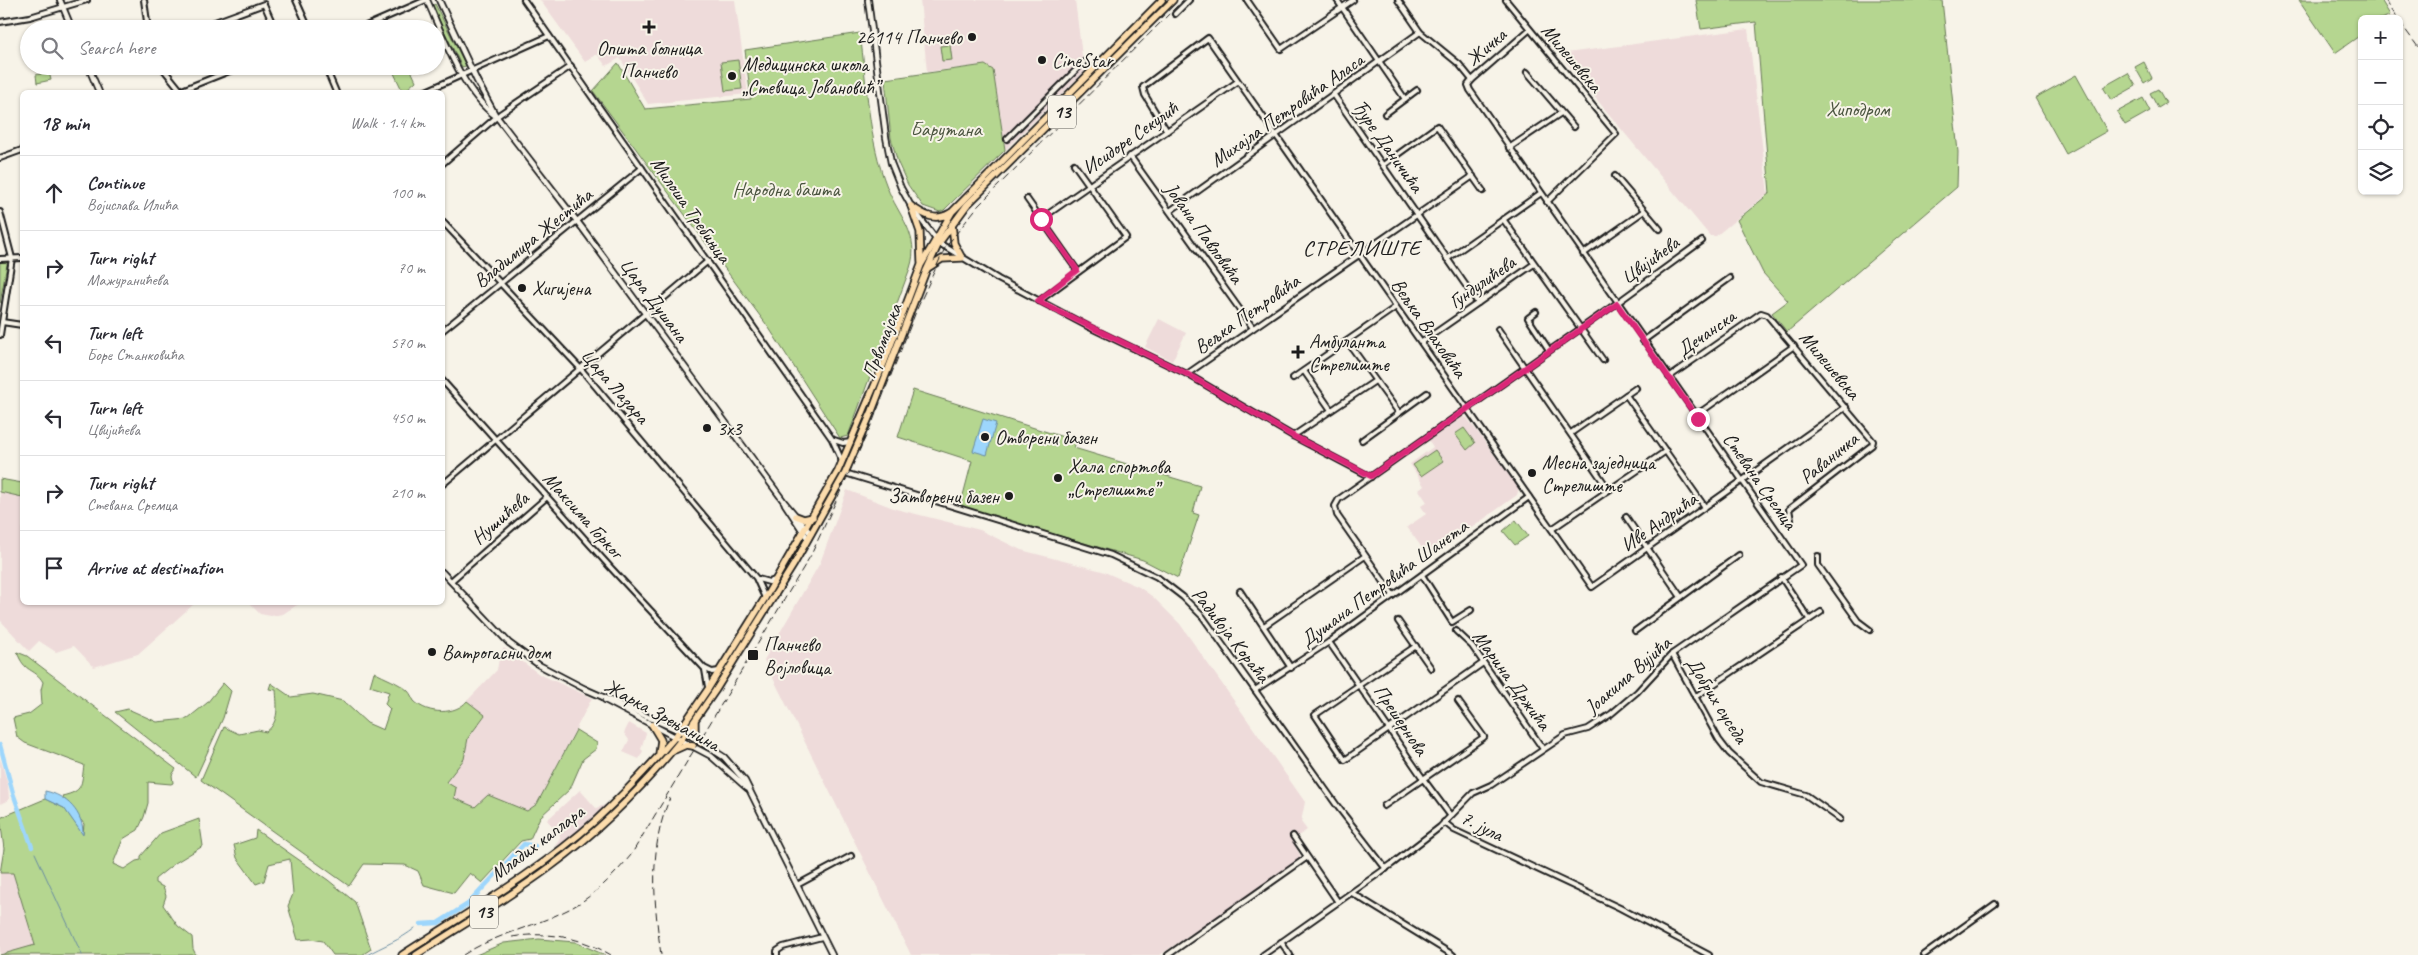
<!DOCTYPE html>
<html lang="en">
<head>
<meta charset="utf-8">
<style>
	body { margin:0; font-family:Caveat,sans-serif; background:#f2f2f3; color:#2b2b33 }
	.controls { position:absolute; right:15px; top:15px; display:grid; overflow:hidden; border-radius:8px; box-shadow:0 1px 4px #0004 }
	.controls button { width:45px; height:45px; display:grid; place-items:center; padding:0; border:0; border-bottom:1px solid #e1e1e2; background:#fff; color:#2b2b33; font:25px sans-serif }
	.stop { position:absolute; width:15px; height:15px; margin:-11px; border:4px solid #db2777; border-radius:50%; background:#fff }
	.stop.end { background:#db2777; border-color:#fff; box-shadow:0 1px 5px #0008 }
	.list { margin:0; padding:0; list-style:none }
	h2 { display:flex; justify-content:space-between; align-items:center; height:65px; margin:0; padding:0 20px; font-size:21px }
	h2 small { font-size:16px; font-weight:400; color:#7c7c81 }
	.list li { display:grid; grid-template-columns:32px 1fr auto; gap:15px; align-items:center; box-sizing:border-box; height:75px; padding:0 20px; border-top:1px solid #e1e1e2 }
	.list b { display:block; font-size:19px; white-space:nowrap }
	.list p { margin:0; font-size:16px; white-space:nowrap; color:#7c7c81 }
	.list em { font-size:16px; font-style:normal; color:#7c7c81 }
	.icon { flex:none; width:28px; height:28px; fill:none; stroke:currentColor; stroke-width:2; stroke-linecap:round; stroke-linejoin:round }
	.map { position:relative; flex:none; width:2418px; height:955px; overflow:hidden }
	.search { position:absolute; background:#fff; box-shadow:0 1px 4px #0004; left:20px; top:20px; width:425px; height:55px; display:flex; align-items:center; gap:12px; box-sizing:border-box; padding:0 18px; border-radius:28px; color:#7c7c81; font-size:19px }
	.panel { position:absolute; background:#fff; box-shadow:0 1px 4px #0004; left:20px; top:90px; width:425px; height:515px; border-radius:8px }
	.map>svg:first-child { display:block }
	.built { fill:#eedbda }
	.green { fill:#b5d690; stroke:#687956 }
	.water { fill:#9dd6fc; stroke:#698ca2 }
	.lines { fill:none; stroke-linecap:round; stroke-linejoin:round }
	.stream { stroke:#698ca2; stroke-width:1 }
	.canal { stroke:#9dd6fc; stroke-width:4.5 }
	.minor-casing { stroke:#1c1c1c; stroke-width:8 }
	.tertiary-casing { stroke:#1c1c1c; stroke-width:8 }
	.primary-casing { stroke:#1c1c1c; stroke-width:9 }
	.trunk-casing { stroke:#1c1c1c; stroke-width:9 }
	.minor { stroke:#f7f3e8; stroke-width:4 }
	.tertiary { stroke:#f7f3e8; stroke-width:4.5 }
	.primary { stroke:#fcdcac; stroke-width:5.5 }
	.trunk { stroke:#fcdcac; stroke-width:5.5 }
	.rail { stroke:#1c1c1c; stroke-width:1; stroke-dasharray:8 4; stroke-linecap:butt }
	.route { stroke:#db2777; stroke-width:6 }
	.poi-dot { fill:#1c1c1c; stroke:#f7f3e8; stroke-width:2 }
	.labels { text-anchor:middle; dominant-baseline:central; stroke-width:4; stroke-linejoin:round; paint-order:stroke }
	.shield { fill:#f7f3e8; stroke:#5e5c59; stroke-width:1 }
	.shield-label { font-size:19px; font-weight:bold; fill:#1c1c1c }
	.poi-label { font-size:20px; fill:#1c1c1c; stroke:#f7f3e8; text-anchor:start }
	.street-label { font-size:20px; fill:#1c1c1c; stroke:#f7f3e8 }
	.park-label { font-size:20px; fill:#4a543f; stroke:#f7f3e8 }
	.quarter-label { font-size:22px; letter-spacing:1px; fill:#1c1c1c; stroke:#f7f3e8 }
</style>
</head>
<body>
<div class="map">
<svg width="2418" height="955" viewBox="0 0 2418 955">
	<rect width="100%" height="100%" fill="#f7f3e8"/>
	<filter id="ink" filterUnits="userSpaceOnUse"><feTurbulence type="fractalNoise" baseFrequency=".02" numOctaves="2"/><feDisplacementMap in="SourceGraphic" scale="10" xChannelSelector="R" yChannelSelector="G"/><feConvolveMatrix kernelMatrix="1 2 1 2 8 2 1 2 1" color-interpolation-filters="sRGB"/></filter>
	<g filter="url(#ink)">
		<g class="built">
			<polygon points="540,0 735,0 748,94 648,104 620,58 606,66 597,54 585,62"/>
			<polygon points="920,0 1075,0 1084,72 1005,150 993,70 985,65 927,72"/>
			<polygon points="1748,29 1768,193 1716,236 1710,236 1559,54"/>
			<polygon points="1159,319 1186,333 1172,361 1145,347"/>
			<polygon points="1460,416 1467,418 1519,488 1517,495 1434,555 1430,549 1425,552 1407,527 1426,514 1421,506 1427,502 1419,490 1424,486 1410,464 1433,447 1428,439"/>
			<polygon points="847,490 896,509 980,530 1021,550 1102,571 1139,587 1153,597 1180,624 1305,802 1301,822 1307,830 1292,840 1302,859 1160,955 911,955 764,660 820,563"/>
			<polygon points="0,492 22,497 22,602 195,603 138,654 94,667 74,646 56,652 39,641 29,651 0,620"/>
			<polygon points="249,603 300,603 283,614 271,616 260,614"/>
			<polygon points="504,648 539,674 592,698 537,804 527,812 488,795 476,807 454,798 446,782 464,759 468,738 485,716 467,701 497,670 500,653"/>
			<polygon points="629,723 646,733 641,749 643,751 639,759 623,752 629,740 624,733"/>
			<polygon points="0,758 8,785 9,800 0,804"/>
			<polygon points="580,790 596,808 608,804 566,841 554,847 560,839 560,835 547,820"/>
			<polygon points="0,873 13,873 35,946 0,955"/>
		</g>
		<g class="green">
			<polygon points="1696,0 1942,0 1958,152 1957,187 1787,332 1772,313 1788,301 1763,273 1737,220 1770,193 1756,22 1701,29"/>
			<polygon points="2299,0 2381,0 2390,15 2382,19 2362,19 2362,34 2335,53"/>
			<polygon points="435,4 466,66 462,67 432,6"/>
			<path d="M860,33C867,85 868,139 887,187C898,216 921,235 910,268L848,436L840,438L769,328L593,91L618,63L645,109L751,99L745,50Z"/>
			<polygon points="950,45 952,60 942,61 940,46"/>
			<polygon points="738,60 742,89 725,91 721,62"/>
			<polygon points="2144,62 2152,78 2144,83 2135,67"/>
			<polygon points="985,65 993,70 1005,150 944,210 940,212 923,206 908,185 898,163 891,138 885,79"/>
			<polygon points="409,66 416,81 408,88 411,92 403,92 391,67"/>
			<polygon points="49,72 51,80 37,83 36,75"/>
			<polygon points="2128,73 2136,86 2111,100 2103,87"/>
			<polygon points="2076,75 2107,131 2066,154 2035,98"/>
			<polygon points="2158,89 2166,103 2158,108 2150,93"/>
			<polygon points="2143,98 2150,111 2125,125 2117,112"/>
			<polygon points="0,261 6,261 7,264 0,303"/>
			<polygon points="913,390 1076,441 1074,448 1200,486 1193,513 1199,515 1178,578 1143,560 960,507 972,461 898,437"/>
			<polygon points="1464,428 1475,443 1467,450 1455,434"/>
			<polygon points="1435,450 1443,461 1421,476 1413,465"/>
			<polygon points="0,479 22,483 22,497 0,492"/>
			<polygon points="1516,520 1528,536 1515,545 1503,531"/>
			<path d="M17,652L27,656L176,769L172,775L173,783L171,784L148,782V803L144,817L138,830L123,839L113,864L124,869L136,861L141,860V856L161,833L199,819L203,846L175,863L155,879V883L163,887L166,896L163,905L178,926L192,937L193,949L196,955H0L35,945L13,873H0L4,849L0,818L45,799L64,808L83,834L84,824L62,796C84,791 81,785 84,765L25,743L17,737L13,718L29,714L42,704L41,690L43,682C34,667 25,674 17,652Z"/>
			<path d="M374,672C384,678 400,683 408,691C411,694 412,698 414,701C428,715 456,715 467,701L485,715L468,738L464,759L446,782L456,788L454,798L475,807L488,795L527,811L537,804L576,730L597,743L596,749L583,759L570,789L540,817L530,839L521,841L482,883L470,873L454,893L424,885L418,871L405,865L364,864L349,886L201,780L224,727L239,734L258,730L266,732C280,722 277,705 276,690L269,689L271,683L291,697L313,694L343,701L367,723L383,730L390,709L385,704L389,692L370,686Z"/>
			<polygon points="223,683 231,691 223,718 196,777 115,712 128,709 157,722 187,719 207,703"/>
			<polygon points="256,830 328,880 355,902 371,949 362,955 333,955 323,941 311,939 298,940 288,906 293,894 290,859 269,864 264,881 256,884 237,858 234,845 255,838"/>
			<polygon points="539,939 575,942 605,955 476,955 504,943"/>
		</g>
		<g class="water">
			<polygon points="983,419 996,423 987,455 973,451"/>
			<path d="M45,791C66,795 84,813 83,835L64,808L45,799Z"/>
		</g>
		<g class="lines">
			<g class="stream">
				<polyline points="35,853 82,955"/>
				<path d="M367,955C382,946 401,940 415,928"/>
			</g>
			<g class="canal">
				<polyline points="0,745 13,793 32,847"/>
				<polyline points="421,924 438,923 468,904 524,844 535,846"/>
			</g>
			<defs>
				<g id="minor">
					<polyline points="144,0 148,29"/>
					<polyline points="296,0 309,29"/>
					<polyline points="524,0 832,439 842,461"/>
					<polyline points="1247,0 1281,49 1353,0"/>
					<polyline points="1337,0 1405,99 1385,114"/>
					<polyline points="1398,0 1420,32 1459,64 1472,80"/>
					<polyline points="1506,0 1616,134 1547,202"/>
					<polyline points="1175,14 1189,0"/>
					<polyline points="0,22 30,17 87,0"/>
					<polyline points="196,29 264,4 275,29"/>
					<polyline points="359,29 426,0"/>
					<polyline points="161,66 182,92"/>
					<polyline points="325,66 336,92"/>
					<polyline points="1527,72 1574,127"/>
					<polyline points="177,92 242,66"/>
					<polyline points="424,92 549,36"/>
					<polyline points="1334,95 1478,303"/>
					<polyline points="1405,99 1417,90"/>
					<polyline points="1167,131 1145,95 1143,87 1208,38 1592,587 1846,407"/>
					<polyline points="1007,139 1084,62"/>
					<polyline points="1509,148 1561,113"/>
					<polyline points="1130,156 1253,328"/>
					<polyline points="0,158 22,150"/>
					<polyline points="442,164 500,114 571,66"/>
					<polyline points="1383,165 1437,126 1483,191"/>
					<polyline points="1615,176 1660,229"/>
					<polyline points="1027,199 1077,270"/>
					<polyline points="1170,211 1420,32"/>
					<polyline points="0,212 12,258 0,335"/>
					<polyline points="1041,219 1237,82"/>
					<polyline points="1503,219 1603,360"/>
					<polyline points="442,221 580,368 756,578 765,598"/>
					<polyline points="939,243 998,279 1089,327 1187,374 1293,436 1371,477"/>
					<polyline points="1583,254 1644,211"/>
					<polyline points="0,259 22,258"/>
					<polyline points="1447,259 1541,193"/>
					<polyline points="1039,301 1126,237 1074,164"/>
					<polyline points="1536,312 1528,318 1549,350"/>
					<polyline points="2,322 22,325"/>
					<polyline points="1498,329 1609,490"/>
					<polyline points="442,331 642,168"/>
					<polyline points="1347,341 1399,413"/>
					<polyline points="1643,341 1730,278"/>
					<polyline points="1422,342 1534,264"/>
					<polyline points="1304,371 1331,410"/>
					<polyline points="1187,374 1473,176"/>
					<polyline points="1669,377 1761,313 1767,315 1873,441 1872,445 1789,509 1791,520"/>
					<polyline points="1293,378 1396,307"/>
					<polyline points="442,380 611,568 704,668 712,672 719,671"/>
					<polyline points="1626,395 1705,507"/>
					<polyline points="1695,416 1794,346"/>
					<polyline points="1571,433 1636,388"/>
					<polyline points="1293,436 1375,381"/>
					<polyline points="834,440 843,443 851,442"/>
					<polyline points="1362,440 1427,393"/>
					<polyline points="845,473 1111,555 1157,577 1183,597 1203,617 1338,807 1386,869"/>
					<polyline points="442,485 708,261"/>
					<polyline points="1626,517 1681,597"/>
					<polyline points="1552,529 1666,451"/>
					<polyline points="1818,556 1818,565 1858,621 1870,630"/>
					<polyline points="1422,575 1452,622 1471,610"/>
					<polyline points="1781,577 1809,619"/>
					<polyline points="758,579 769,582 775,580"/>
					<polyline points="451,581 547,497"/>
					<polyline points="1240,591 1291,668"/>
					<polyline points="1393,595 1337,515 1335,506 1339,499 1617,303 1702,241"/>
					<polyline points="1398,621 1431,668"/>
					<polyline points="1264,626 1365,556"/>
					<polyline points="1456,631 1472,646 1543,749"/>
					<polyline points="1635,631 1739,555"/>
					<polyline points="1329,642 1424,780 1450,815"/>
					<polyline points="1416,646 1315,715 1345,760 1483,663"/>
					<polyline points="1672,654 1719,740 1729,753 1761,782 1806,795 1840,819"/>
					<polyline points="705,670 708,687"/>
					<polyline points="1255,690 1329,642 1529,497"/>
					<polyline points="1695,697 1821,612"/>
					<polyline points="1384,806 1484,737 1458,701"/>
					<polyline points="1444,822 1454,830 1620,908 1709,955"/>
					<polyline points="1293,836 1338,902"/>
					<polyline points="797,885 851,856"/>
					<polyline points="1352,893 1453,955"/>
					<polyline points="1281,942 1290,955"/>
					<polyline points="777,955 777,951 783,947 822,937"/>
					<polyline points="1168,955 1306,858"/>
					<polyline points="1263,955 1392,864 1440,827 1473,793 1491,785 1565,735 1588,729 1611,714 1637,692 1672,654 1801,565 1470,90 1468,85 1472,80 1529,30"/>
					<polyline points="1924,955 1995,904"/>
				</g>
				<g id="tertiary">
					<polyline points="60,0 72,29"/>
					<path d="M427,0C443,36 463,94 497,117L583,229L785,503L811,534"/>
					<polyline points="439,0 477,81 496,116"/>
					<polyline points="868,0 886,137 891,163 901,188 911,206 938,242"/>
					<polyline points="88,66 99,92"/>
					<polyline points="785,504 808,539"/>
					<polyline points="442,572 509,643 539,665 587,690"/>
					<polyline points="585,689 691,736 724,757 745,781 832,955"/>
					<polyline points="605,700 711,756 747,788"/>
				</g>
				<g id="primary">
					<polyline points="911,206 920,232 921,262"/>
					<path d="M911,206C924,215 935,222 950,213"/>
					<polyline points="928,268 942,259 962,258 954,243 952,224"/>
					<polyline points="796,516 804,519 813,517"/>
					<polyline points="695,722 695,736 701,743"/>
					<polyline points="675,737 708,689 765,598 838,471 884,363 921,265 952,212 1162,0"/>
					<polyline points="681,740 715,691 794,564 845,473 872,411 926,271 939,243 967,205 1173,0"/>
				</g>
				<g id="trunk">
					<polyline points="652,725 661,740 659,754"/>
					<polyline points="675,750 686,745 693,746"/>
					<path d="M402,955C468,912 537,873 596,820C624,794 650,766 675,737"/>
					<path d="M416,955C461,926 507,899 550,867C599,831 643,787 681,740"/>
				</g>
			</defs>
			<use href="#minor" class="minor-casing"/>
			<use href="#tertiary" class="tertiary-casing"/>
			<use href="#primary" class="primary-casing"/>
			<use href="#trunk" class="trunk-casing"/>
			<use href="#minor" class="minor"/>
			<use href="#tertiary" class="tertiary"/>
			<use href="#primary" class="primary"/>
			<use href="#trunk" class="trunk"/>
			<g class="rail">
				<polyline points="2385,0 2398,19"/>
				<polyline points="2399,21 2418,47"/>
				<path d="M512,937C547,931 581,937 611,955"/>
				<path d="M463,955C494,935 530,928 563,912C590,900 612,878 631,855L811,555L873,421L917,309L945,248L978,206L1183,0"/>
				<path d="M661,955C654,902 648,848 670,798"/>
			</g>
		</g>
	</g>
	<g class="lines" filter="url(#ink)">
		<polyline class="route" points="1041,219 1077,270 1038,301 1187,374 1293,436 1371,476 1617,304 1698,419"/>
	</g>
	<g class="poi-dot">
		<path d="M646.5 19.5h5v5h5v5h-5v5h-5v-5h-5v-5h5z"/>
		<circle cx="972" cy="37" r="5"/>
		<circle cx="1042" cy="60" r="5"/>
		<circle cx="732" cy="76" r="5"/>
		<circle cx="522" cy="288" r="5"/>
		<path d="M1295.5 344.5h5v5h5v5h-5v5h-5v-5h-5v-5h5z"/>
		<circle cx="707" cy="428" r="5"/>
		<circle cx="985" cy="437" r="5"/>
		<circle cx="1532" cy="473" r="5"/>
		<circle cx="1058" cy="478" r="5"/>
		<circle cx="1009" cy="496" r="5"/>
		<circle cx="432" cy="652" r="5"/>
		<rect x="747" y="649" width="12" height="12" rx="2.5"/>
	</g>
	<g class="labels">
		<g class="shield">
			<rect x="1048" y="95.5" width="28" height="33" rx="4"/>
			<rect x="470" y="895.5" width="28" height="33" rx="4"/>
		</g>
		<g class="shield-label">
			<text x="1062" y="112">13</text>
			<text x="484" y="912">13</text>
		</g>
		<g class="poi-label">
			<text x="962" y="37" text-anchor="end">26114 Панчево</text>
			<text x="649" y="48" text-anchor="middle">Општа болница<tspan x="649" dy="23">Панчево</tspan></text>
			<text x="1052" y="60">CineStar</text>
			<text x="742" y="64">Медицинска школа<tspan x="742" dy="23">„Стевица Јовановић”</tspan></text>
			<text x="532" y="288">Хигијена</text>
			<text x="1309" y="341">Амбуланта<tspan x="1309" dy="23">Стрелиште</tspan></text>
			<text x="717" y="428">3x3</text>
			<text x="995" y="437">Отворени базен</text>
			<text x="1542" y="462">Месна заједница<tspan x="1542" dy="23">Стрелиште</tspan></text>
			<text x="1068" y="466">Хала спортова<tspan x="1068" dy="23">„Стрелиште”</tspan></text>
			<text x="999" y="496" text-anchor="end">Затворени базен</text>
			<text x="764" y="644">Панчево<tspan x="764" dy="23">Војловица</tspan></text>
			<text x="442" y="652">Ватрогасни дом</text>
		</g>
		<g class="street-label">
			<text transform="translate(1486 47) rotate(-41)">Жичка</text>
			<text transform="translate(1572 58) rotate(50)">Милешевска</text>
			<text transform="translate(1287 110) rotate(-35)">Михајла Петровића Аласа</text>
			<text transform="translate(1130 138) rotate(-35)">Исидоре Секулић</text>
			<text transform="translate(1388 146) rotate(55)">Ђуре Даничића</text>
			<text transform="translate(691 210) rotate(55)">Милоша Требињца</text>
			<text transform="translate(1204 233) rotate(54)">Јована Павловића</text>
			<text transform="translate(533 238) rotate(-39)">Владимира Жестића</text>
			<text transform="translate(1650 260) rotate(-36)">Цвијићева</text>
			<text transform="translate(1482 282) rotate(-35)">Гундулићева</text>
			<text transform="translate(654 300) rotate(53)">Цара Душана</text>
			<text transform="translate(1247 314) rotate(-35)">Вељка Петровића</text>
			<text transform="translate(1429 328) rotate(55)">Вељка Влаховића</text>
			<text transform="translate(1706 333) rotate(-35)">Дечанска</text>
			<text transform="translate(882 341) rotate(-69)">Првомајска</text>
			<text transform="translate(1830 365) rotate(50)">Милешевска</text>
			<text transform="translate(615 386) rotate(49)">Цара Лазара</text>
			<text transform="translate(1829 458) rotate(-39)">Раваничка</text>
			<text transform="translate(1760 481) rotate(55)">Стевана Сремца</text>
			<text transform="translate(583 515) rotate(48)">Максима Горког</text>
			<text transform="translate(500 518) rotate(-41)">Нушићева</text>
			<text transform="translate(1659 522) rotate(-35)">Иве Андрића</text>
			<text transform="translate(1384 583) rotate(-36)">Душана Петровића Шанета</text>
			<text transform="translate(1231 635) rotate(52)">Радивоја Кораћа</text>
			<text transform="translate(1628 675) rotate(-41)">Јоакима Вујића</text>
			<text transform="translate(1512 680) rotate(54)">Марина Држића</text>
			<text transform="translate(1717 700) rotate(58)">Добрих суседа</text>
			<text transform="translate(662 715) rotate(29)">Жарка Зрењанина</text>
			<text transform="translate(1401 720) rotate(56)">Прешернова</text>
			<text transform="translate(1482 826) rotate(27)">7. јула</text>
			<text transform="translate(537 843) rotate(-37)">Младих каплара</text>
		</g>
		<g class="park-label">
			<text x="1858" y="109">Хиподром</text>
			<text x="946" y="129">Барутана</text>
			<text x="786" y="189">Народна башта</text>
		</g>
		<g class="quarter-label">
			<text x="1362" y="248">СТРЕЛИШТЕ</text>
		</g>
	</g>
</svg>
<div class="controls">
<button>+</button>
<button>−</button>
<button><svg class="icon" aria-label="locate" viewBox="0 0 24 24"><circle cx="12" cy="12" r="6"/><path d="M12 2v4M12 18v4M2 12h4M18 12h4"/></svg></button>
<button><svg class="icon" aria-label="layers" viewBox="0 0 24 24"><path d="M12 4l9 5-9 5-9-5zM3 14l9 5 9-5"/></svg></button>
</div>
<div class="stop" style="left:1041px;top:219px"></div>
<div class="stop end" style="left:1698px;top:419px"></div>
<div class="search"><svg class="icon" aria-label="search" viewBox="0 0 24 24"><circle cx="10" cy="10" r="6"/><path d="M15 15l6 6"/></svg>Search here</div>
<section class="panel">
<h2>18 min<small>Walk · 1.4 km</small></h2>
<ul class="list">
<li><svg class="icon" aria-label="ahead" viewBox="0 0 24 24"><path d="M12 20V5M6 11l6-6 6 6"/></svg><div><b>Continue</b><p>Војислава Илића</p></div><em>100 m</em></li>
<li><svg class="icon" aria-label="right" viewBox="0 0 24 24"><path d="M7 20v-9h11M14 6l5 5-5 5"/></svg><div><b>Turn right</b><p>Мажуранићева</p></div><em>70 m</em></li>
<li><svg class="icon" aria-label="left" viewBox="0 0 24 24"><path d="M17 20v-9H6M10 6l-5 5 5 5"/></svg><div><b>Turn left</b><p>Боре Станковића</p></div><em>570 m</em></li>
<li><svg class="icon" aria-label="left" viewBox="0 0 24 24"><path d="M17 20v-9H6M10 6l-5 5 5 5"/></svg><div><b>Turn left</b><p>Цвијићева</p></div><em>450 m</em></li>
<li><svg class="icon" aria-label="right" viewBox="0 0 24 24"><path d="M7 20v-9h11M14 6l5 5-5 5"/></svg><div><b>Turn right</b><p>Стевана Сремца</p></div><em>210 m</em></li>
<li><svg class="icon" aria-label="arrive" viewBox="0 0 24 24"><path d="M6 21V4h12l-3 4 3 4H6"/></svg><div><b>Arrive at destination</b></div></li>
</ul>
</section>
</div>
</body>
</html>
